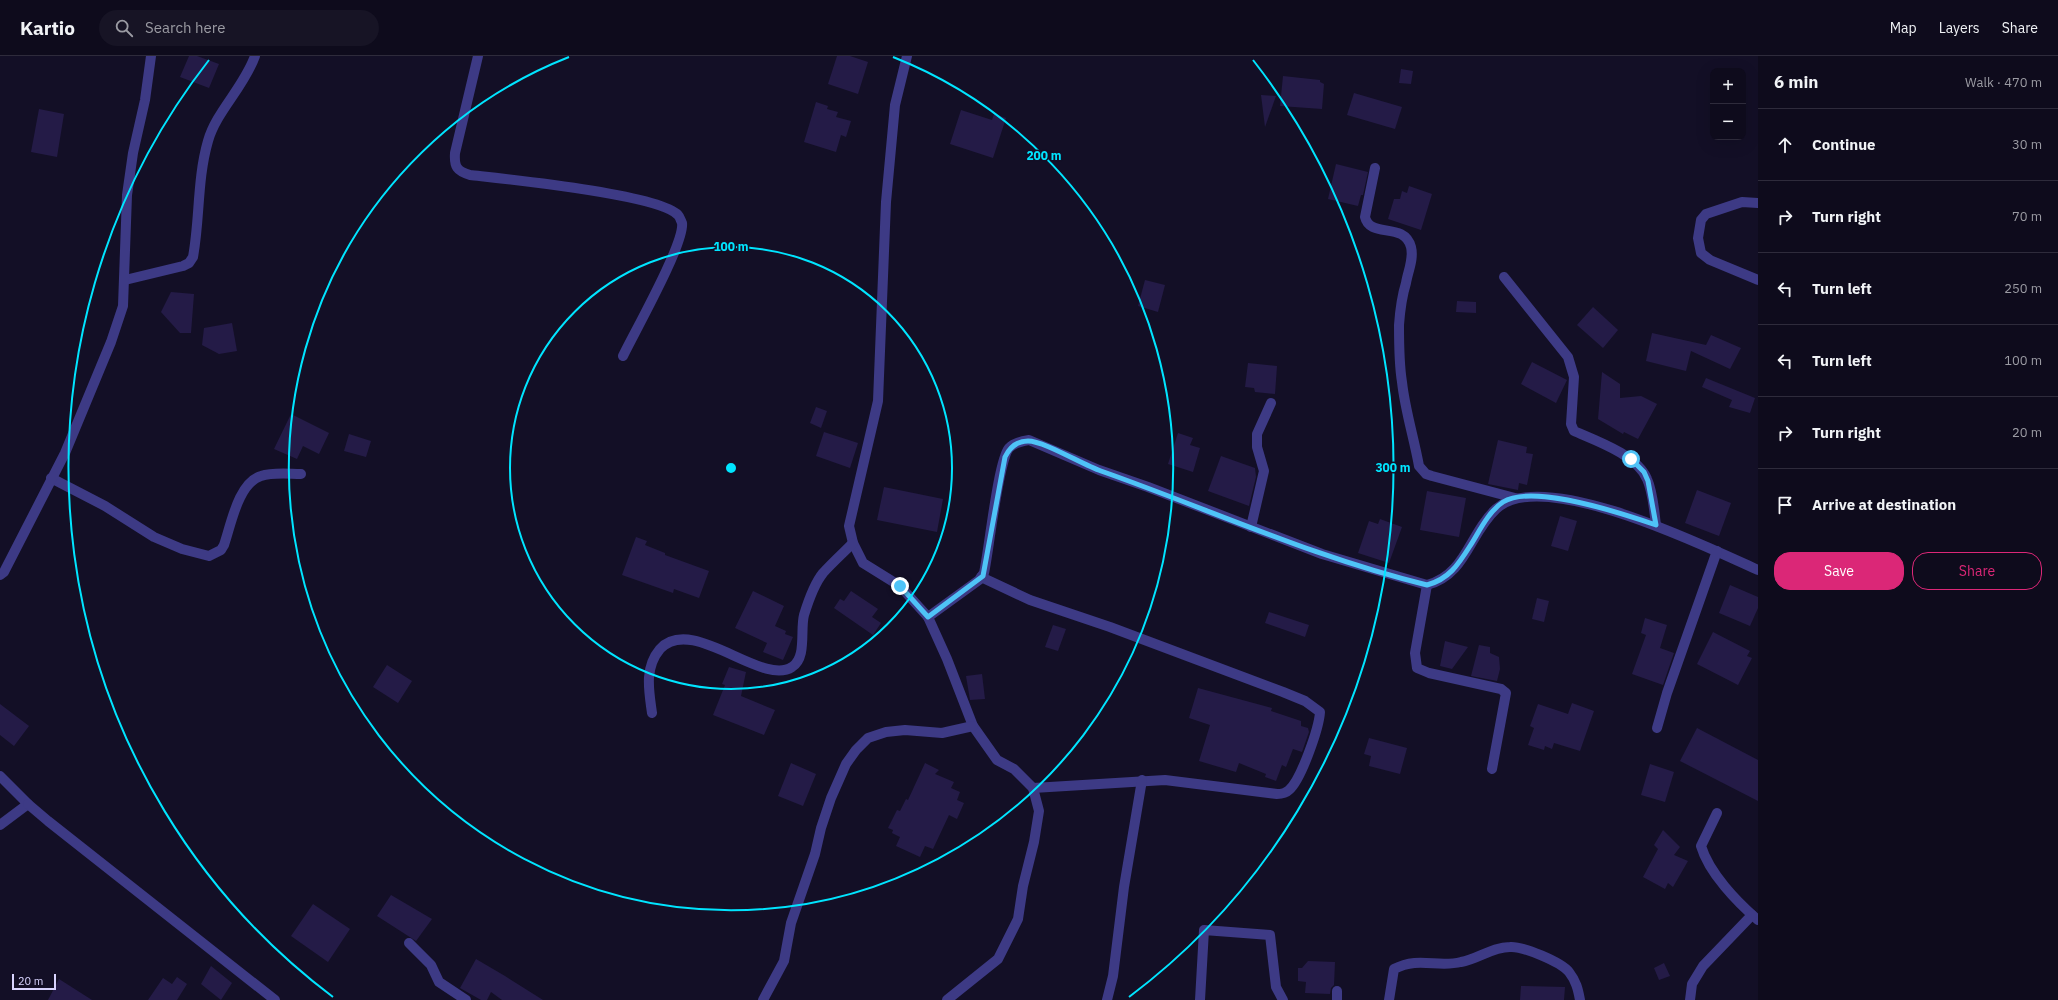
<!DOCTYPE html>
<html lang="en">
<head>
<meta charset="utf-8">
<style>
	body { margin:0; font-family:"IBM Plex Sans",sans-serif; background:#171425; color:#f1f3f6 }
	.controls { position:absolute; right:12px; top:12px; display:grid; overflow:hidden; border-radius:8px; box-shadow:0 4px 16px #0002 }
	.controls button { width:36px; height:36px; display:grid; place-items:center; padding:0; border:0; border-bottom:1px solid #2e2b3b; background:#0e0b1c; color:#f1f3f6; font:20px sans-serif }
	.scale { position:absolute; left:12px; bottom:10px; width:44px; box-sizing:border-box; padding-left:4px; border:2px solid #d9d4ff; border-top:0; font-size:11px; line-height:14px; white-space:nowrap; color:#d9d4ff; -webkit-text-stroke:3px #130f26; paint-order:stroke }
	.stop { position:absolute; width:12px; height:12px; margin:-9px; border:3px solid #4fc3f7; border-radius:50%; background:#fff }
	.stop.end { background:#4fc3f7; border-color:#fff; box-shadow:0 1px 4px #0008 }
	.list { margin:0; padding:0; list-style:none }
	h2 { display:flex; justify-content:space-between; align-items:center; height:52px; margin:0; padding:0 16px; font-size:17px }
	h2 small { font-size:13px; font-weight:400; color:#9b9ba3 }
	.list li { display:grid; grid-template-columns:26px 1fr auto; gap:12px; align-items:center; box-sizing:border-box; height:72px; padding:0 16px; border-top:1px solid #2e2b3b }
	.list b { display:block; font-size:15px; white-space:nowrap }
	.list em { font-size:13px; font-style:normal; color:#9b9ba3 }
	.actions { display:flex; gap:8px; padding:12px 16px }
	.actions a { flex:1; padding:9px 0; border:1px solid #db2777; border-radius:16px; text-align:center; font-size:14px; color:#db2777 }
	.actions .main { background:#db2777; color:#fff }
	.icon { flex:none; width:22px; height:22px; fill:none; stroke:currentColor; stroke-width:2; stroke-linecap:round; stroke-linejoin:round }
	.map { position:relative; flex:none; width:1758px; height:944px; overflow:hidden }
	header { display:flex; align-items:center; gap:24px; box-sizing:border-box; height:56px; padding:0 20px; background:#0e0b1c; border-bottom:1px solid #2e2b3b }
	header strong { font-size:19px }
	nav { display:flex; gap:22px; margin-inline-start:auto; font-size:14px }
	.search { width:280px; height:36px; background:#171425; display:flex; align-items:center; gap:10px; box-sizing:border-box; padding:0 14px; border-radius:22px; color:#9b9ba3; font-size:15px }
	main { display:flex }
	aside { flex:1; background:#0e0b1c }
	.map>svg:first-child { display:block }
	.building { fill:#241b47 }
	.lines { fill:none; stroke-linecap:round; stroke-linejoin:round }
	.minor { stroke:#3d3a85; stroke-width:10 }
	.route { stroke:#4fc3f7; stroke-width:5 }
	.ring { fill:none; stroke:#00e5ff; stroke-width:2 }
	.centre { fill:#00e5ff; stroke:#130f26; stroke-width:2 }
	.ring-label { font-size:12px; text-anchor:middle; font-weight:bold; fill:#00e5ff; stroke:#130f26; stroke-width:3; stroke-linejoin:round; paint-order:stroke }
</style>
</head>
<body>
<header>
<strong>Kartio</strong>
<div class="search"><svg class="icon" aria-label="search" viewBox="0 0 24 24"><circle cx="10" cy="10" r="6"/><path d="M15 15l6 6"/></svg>Search here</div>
<nav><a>Map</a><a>Layers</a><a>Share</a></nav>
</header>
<main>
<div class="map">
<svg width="1758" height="944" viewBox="0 0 1758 944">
	<rect width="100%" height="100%" fill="#130f26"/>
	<g class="building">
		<polygon points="189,0 197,0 219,8 209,32 180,21"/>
		<polygon points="837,0 850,0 868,6 858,38 828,28"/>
		<polygon points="1401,13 1413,15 1411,28 1399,27"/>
		<polygon points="1283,20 1320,24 1320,26 1324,28 1322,53 1280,50"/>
		<polygon points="1354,37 1402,51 1395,73 1347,59"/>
		<polygon points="1261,39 1276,40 1265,71"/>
		<polygon points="816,46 828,50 827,53 838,56 836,61 851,65 846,81 841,79 836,96 804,86"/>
		<polygon points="39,53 64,58 57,101 31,96"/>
		<polygon points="961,54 992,64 994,58 1006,62 993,102 950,88"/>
		<polygon points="1336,108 1368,116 1363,139 1361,139 1358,150 1328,143"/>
		<polygon points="1409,130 1432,138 1421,174 1388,163 1394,143 1400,143 1402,135 1407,137"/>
		<polygon points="1145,224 1165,229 1158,256 1138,250"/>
		<polygon points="171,236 194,238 191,277 180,277 161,256"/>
		<polygon points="1457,245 1476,246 1476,257 1456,256"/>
		<polygon points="1593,251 1618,274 1603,292 1577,269"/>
		<polygon points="232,267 237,295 219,298 202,289 204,272"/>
		<polygon points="1652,277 1706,289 1711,279 1741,292 1730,313 1691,295 1686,315 1646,305"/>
		<polygon points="1532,306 1567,324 1556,347 1521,328"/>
		<polygon points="1248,307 1277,310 1275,338 1255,336 1254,332 1245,331"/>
		<polygon points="1602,316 1620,328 1620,342 1641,340 1657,348 1638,383 1624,376 1623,378 1598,363"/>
		<polygon points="1706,322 1755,342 1750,357 1729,351 1732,344 1702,331"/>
		<polygon points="816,351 827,355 821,372 810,367"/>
		<polygon points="291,358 329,377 319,398 303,390 297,403 274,393"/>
		<polygon points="824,376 858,387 850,412 816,400"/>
		<polygon points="1178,377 1193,382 1190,389 1200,392 1193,416 1168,408"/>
		<polygon points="349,378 371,385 366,401 344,395"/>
		<polygon points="1498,384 1527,391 1526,397 1533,398 1527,429 1519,427 1518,434 1488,428"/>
		<polygon points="1221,400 1255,412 1256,421 1249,450 1208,435"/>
		<polygon points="884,431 943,443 937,476 877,464"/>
		<polygon points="1697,434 1731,447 1719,480 1685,467"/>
		<polygon points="1427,435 1466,442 1459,481 1420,474"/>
		<polygon points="1560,460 1577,465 1568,495 1551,490"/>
		<polygon points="1380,463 1402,471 1389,507 1358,497 1369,465 1378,468"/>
		<polygon points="636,481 647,485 645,489 665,497 665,499 709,515 699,542 674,533 673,537 622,519"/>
		<polygon points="1730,529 1758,541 1758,552 1750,570 1719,557"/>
		<polygon points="753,535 784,550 775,570 786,575 785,578 793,581 783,604 763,596 767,587 735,572"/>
		<polygon points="851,535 878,553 872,561 881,567 873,579 834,552 840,543 844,545"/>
		<polygon points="1537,542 1549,545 1544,566 1532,563"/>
		<polygon points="1269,556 1309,569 1305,581 1265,567"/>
		<polygon points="1645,562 1667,569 1660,592 1674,597 1663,629 1632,618 1646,579 1641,577"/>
		<polygon points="1053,569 1066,573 1058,595 1045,591"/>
		<polygon points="1713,576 1750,595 1747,600 1752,602 1738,629 1697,608"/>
		<polygon points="1445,585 1468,591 1452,613 1440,610"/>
		<polygon points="1479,589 1490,591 1490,597 1499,601 1500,613 1497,625 1471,620"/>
		<polygon points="387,609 412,625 398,647 373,631"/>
		<polygon points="729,611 746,616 741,640 775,654 764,679 713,659 725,629 722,628"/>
		<polygon points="982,618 985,643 970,644 966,620"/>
		<polygon points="1198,632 1272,652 1271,655 1301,665 1301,670 1308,672 1309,676 1302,696 1293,693 1286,711 1282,709 1276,725 1265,721 1266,718 1239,707 1236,716 1199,705 1210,669 1189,662"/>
		<polygon points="1572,647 1594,655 1580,695 1554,687 1552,693 1545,690 1544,694 1528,689 1534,672 1530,670 1538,648 1568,658"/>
		<polygon points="0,648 29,670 14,690 0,679"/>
		<polygon points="1697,672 1758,704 1758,745 1680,705"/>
		<polygon points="1369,682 1407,692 1400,718 1369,710 1371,700 1364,698"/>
		<polygon points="791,707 816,718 803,750 778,740"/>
		<polygon points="925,707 939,714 935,718 954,726 951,732 960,736 957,744 964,747 957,763 949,759 933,793 925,790 920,801 896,790 900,781 892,777 893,774 888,772 897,754 900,755 906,743 908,744"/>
		<polygon points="1650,708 1674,716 1665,746 1641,739"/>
		<polygon points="1663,774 1680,791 1674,799 1688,805 1673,831 1668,827 1665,833 1643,821 1658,793 1654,789"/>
		<polygon points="391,839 432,863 416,885 377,860"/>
		<polygon points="313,848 350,873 328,906 291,880"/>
		<polygon points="476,903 505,920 543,944 502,944 491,936 487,944 481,944 460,932"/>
		<polygon points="1308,905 1335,906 1334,929 1331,932 1330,938 1305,937 1306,926 1298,925 1298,912 1302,912"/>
		<polygon points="1664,907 1670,920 1659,924 1654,912"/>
		<polygon points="211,910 232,927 221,944 201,928"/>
		<polygon points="177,921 187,928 177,944 148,944 163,922 172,928"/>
		<polygon points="59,923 92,944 48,944"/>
		<polygon points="1521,930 1565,931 1564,944 1520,944"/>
	</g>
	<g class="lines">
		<g class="minor">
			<path d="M478,0L455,97C454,111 457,115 470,119C505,123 658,138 678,159C680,161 681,165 682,167C685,187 634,277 623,300"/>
			<polyline points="907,0 895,49 886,146 878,345 849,470 853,487 863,507 900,530 928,561 947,603 973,670 997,704 1014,713 1033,732 1039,755 1034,786 1023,830 1018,863 998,903 947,944"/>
			<path d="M1375,112L1365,161C1370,183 1404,165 1411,191C1414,203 1408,215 1406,227C1402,240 1400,255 1399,269C1399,288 1399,308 1402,326C1405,354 1414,382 1419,410L1426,418L1432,420L1515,442"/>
			<polyline points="1758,147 1742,146 1706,158 1701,164 1698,182 1701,197 1710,204 1758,224"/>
			<path d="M1504,221L1568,301L1574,321L1571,368L1574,375C1597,385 1637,399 1647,423C1653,436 1654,454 1656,469"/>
			<path d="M125,224L183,210L189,207L193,201C200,163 197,123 208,85C216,56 244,31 255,0"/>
			<path d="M51,422L105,450L154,481L182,493L209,500L221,494L224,489C231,469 238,427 261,420C273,416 289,418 301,418"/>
			<polyline points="1251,471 1264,415 1257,391 1257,378 1271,347"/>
			<polyline points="0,519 4,516 65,397 111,286 123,250 127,139 133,97 145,44 151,0"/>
			<path d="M981,521L1030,544L1110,571L1283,636L1305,645L1320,656C1319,672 1301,724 1289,734C1286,737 1281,738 1277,738L1165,724L1033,732"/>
			<polyline points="1427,529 1415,597 1417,612 1429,617 1501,633 1506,637 1492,713"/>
			<path d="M928,561L979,524L984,517C989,495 998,405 1009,392C1014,387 1022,385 1029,384L1099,414L1148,431L1322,498L1427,529C1466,519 1469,478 1496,453C1542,410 1707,491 1758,514"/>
			<path d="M652,657C649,635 644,612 660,593C692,558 762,631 792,611C807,602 800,574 804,559C808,546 814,528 823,517C832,507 843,497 853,487"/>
			<polyline points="1657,672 1667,637 1717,495"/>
			<polyline points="0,720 28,748 0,769"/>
			<polyline points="28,748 48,765 275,944"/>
			<path d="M1717,757L1701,790C1709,817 1737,846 1758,864"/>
			<polyline points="409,887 431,909 439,926 466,944"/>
			<polyline points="763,944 784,905 791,867 815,798 821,772 831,742 846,708 856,694 868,682 886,676 905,674 942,677 973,670"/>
			<polyline points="1107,944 1113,920 1124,831 1142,724"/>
			<polyline points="1200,944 1204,874 1270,879 1276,931 1283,944"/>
			<polyline points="1337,944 1337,935"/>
			<path d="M1389,944L1394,913C1419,900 1437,912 1461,906C1478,903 1492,891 1510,891C1523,890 1561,906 1569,916C1576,925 1578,933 1580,944"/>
			<polyline points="1690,944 1692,928 1703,910 1752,859"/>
		</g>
	</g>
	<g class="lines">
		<path class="route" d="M900,530L928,561L983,520L1005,401C1010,391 1017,385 1028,385C1044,385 1083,409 1101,415C1209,453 1315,502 1427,529C1449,523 1458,509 1470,490C1479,476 1488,456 1503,446C1533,427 1624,458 1656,469L1648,425L1644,416L1631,403"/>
	</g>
	<g class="ring">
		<circle cx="731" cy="412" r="221"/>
		<path d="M893 1A442 442 0 1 1 569 1"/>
		<path d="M333 941A662 662 0 0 1 209 4M1253 4A662 662 0 0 1 1129 941"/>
	</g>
	<circle cx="731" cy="412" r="6" class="centre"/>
	<g class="ring-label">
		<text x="1044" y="104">200 m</text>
		<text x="731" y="195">100 m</text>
		<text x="1393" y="416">300 m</text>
	</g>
</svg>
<div class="controls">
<button>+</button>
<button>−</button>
</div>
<div class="scale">20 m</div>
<div class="stop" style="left:1631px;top:403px"></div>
<div class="stop end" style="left:900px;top:530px"></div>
</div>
<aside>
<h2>6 min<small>Walk · 470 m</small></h2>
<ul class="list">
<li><svg class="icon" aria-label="ahead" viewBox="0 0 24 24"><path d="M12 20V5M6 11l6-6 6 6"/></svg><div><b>Continue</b></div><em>30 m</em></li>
<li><svg class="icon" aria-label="right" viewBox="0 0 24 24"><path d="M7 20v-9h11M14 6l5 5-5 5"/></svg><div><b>Turn right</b></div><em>70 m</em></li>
<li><svg class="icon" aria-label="left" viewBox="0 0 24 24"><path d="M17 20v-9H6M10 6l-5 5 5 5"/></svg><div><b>Turn left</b></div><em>250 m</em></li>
<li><svg class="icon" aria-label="left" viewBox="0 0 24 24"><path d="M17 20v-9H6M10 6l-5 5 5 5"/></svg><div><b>Turn left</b></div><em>100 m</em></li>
<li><svg class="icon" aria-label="right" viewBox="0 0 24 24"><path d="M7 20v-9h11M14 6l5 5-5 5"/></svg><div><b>Turn right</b></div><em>20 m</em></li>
<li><svg class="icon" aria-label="arrive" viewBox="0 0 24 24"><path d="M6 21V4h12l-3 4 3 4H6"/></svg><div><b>Arrive at destination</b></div></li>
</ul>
<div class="actions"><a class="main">Save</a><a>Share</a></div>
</aside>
</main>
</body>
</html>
